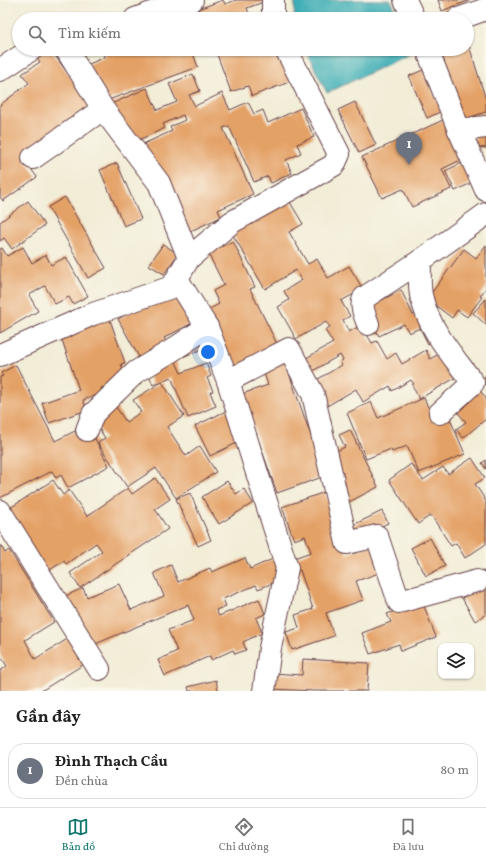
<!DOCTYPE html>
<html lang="vi">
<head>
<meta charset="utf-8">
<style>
	body { margin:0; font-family:Vollkorn,serif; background:#f6f6f6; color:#222 }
	.controls { position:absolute; right:12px; bottom:12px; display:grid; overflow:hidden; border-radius:8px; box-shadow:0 1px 3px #0004 }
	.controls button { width:36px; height:36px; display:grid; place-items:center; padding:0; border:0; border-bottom:1px solid #e0e0e0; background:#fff; color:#222; font:20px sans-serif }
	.you { position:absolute; left:208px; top:352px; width:14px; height:14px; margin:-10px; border:3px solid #fff; border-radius:50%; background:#1a73e8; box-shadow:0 0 0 6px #1a73e833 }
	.badge { display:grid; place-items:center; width:26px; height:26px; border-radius:50%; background:#0f766e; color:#fff; font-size:13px; font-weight:700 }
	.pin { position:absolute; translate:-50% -33px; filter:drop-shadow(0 1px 2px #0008) }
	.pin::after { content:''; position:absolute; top:21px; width:14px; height:12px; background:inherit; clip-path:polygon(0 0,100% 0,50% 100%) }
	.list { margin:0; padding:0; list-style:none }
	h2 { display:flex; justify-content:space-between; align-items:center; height:52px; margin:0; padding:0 16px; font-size:17px }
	h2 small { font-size:13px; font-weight:400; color:#767676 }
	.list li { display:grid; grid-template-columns:26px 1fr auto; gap:12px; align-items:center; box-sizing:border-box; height:56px; margin:0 8px 8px; padding:0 8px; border:1px solid #e0e0e0; border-radius:16px }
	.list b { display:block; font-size:15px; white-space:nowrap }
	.list p { margin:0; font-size:13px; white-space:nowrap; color:#767676 }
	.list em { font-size:13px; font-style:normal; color:#767676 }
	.icon { flex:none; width:22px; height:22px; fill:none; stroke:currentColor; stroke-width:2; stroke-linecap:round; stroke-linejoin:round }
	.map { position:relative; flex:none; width:486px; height:691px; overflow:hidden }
	.search { position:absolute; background:#fff; box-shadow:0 1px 3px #0004; left:12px; right:12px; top:12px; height:44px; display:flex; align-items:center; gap:10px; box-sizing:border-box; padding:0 14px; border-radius:22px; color:#767676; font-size:15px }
	.sheet { height:116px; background:#fff }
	nav { display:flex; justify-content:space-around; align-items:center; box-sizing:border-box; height:56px; border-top:1px solid #e0e0e0; background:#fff; font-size:11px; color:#767676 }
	nav a { display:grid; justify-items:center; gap:2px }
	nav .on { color:#0f766e }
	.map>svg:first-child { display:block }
	.water { fill:#3daeb5; stroke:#446670 }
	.building { fill:#e4a166 }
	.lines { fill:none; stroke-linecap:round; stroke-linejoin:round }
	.minor-casing { stroke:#633e45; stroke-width:24 }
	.minor { stroke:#fff; stroke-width:22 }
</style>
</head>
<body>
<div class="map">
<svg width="486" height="691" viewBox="0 0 486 691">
	<rect width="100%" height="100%" fill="#fbf7ec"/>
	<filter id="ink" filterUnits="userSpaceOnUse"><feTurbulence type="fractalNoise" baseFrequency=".025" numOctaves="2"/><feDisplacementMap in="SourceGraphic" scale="8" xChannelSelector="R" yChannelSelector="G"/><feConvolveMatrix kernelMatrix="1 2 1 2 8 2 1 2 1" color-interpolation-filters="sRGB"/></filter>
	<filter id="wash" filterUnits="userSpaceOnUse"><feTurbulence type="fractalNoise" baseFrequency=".012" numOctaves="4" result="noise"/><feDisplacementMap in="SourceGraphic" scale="16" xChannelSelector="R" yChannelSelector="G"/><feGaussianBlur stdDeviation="0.9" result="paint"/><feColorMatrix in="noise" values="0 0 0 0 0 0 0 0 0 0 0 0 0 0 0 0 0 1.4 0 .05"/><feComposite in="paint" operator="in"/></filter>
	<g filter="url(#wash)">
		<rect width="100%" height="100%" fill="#f2edd7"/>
		<g class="water">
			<polygon points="295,0 391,0 399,19 363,19 357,13 351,12 345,13 337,19 294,19"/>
			<polygon points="305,49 413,49 414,52 327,93"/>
		</g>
		<g id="blocks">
			<g class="building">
				<polygon points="223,0 225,4 236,0 269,0 247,8 251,19 152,19 176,7 179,16"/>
				<polygon points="438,0 470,0 442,11"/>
				<polygon points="357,13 360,19 344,19"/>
				<polygon points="467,39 486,100 486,112 458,121 436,49 467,49"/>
				<polygon points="44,49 50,49 95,110 25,161 37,177 3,201 0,197 0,105 29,83 22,74 40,62 35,55"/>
				<polygon points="102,49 197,49 192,51 198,67 103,102 89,64 105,57"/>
				<polygon points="215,49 280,49 292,81 252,96 248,86 231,92"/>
				<polygon points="423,70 442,111 427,118 409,76"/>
				<polygon points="193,74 200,91 189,95 195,106 222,93 230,110 248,102 254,114 263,110 268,123 301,108 314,137 297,144 301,153 286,160 292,173 271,183 268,176 254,182 229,126 223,128 253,194 218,210 221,217 184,234 141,145 172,131 170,127 185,120 183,115 163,124 165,128 130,144 109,105 147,88 157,110 177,102 169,84"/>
				<polygon points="355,102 376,145 359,153 338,110"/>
				<polygon points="443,120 461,160 442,169 451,189 412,207 403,189 382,198 362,157"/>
				<polygon points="476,128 486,129 486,148 475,147"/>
				<polygon points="117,163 141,219 124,226 100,170"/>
				<polygon points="462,163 471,183 455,191 445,171"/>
				<polygon points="65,197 106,268 88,278 48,207"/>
				<polygon points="287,197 303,224 289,232 308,264 317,259 328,278 349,266 363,289 341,301 350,316 343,320 349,332 361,325 372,343 377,341 387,359 396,353 402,364 426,350 430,359 448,349 462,374 419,399 412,385 414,384 411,380 392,391 390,386 363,402 356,389 327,406 313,382 342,365 340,362 343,360 340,355 306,375 299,362 333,343 325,330 330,327 326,322 296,339 278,307 289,300 284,291 302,280 296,270 265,289 230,230"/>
				<polygon points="28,201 45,225 12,249 4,238 0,241 0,222"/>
				<polygon points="233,241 255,287 250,289 279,348 232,371 202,313 219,304 213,291 224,285 208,253"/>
				<polygon points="163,244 178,254 164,274 149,265"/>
				<polygon points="486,245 486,288 480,296 482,297 467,317 457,310 452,318 427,299 464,249 476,258"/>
				<polygon points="23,247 32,263 46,255 51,265 66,257 88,296 73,304 69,297 55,304 45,286 29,295 38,311 0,333 0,249 2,248 7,256"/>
				<polygon points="181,289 198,320 164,338 168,344 140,359 118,319 145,304 147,308"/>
				<polygon points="401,290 413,315 423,310 437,339 428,344 420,328 409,333 404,324 379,336 365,309"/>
				<polygon points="486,299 486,325 473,313"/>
				<polygon points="108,314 125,363 121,364 127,379 101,388 102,393 83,400 87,410 49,423 42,403 79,390 59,331"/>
				<polygon points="201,340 205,348 175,360 181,373 206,363 211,376 207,378 213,391 210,392 216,406 188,418 171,377 153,385 146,368"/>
				<polygon points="284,359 325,476 277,493 242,394 268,385 262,367"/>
				<polygon points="16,365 55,441 77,430 92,433 109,466 68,488 61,475 56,478 52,471 0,498 0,377 3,376 1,373"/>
				<polygon points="486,375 486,385 481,381"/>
				<polygon points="162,382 184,416 167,427 186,456 200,446 216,472 176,498 156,468 127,487 98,443 105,438 92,418 114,404 126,422 141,412 133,400"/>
				<polygon points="478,388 486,398 486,419 463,438 456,429 466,422 454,408"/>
				<polygon points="424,398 433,418 447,412 465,454 419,473 407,446 392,452 391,449 366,459 347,413 371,402 378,418"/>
				<polygon points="228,410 243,440 210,456 195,426"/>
				<polygon points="350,430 378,487 345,504 330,454 345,447 339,435"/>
				<polygon points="472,458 485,478 475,484 486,501 486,544 465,558 456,543 451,546 431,515 418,524 389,480 411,464 423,480 443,467 448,474"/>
				<polygon points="486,460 486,469 482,463"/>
				<polygon points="155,478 170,499 155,509 168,529 80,588 70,573 102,551 96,543 66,564 64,561 45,573 4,512 53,480 63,495 69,490 87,516 128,488 132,494"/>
				<polygon points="227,481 236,494 244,489 253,503 219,524 202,497"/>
				<polygon points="325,492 347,554 372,545 382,572 356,581 363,600 326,613 334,636 292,650 286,632 299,628 295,615 313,609 300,570 296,572 291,559 311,552 305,536 294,540 282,507"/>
				<polygon points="190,493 211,540 198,546 176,499"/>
				<polygon points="382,511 388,523 355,539 349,527"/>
				<polygon points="430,538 445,566 426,576 411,548"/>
				<polygon points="0,544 5,553 9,550 54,622 25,640 35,659 74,635 89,661 41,691 0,691 0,671 7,666 0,655"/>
				<polygon points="245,558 250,569 275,558 284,579 258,589 256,585 223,599 226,606 216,610 219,616 259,599 265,614 256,618 262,633 243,642 246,650 235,654 233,650 211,660 210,656 165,676 158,660 177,651 168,630 194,620 188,605 93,645 63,597 83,588 87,597 119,584 131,610 164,596 154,573 171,565 178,582 210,568 212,572"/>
				<polygon points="486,584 486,614 475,621 462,598"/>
				<polygon points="422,601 436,637 401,651 399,644 370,654 362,633 391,622 387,614"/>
				<polygon points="303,659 369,663 367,691 314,691 271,689 272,673 302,675"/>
				<polygon points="216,680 218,691 189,691 188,687"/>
			</g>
		</g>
	</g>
	<g filter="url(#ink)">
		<use href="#blocks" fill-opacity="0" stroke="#633e45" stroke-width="1"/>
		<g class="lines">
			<defs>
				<g id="minor">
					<polyline points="405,0 414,19"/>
					<polyline points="135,19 176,4 192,0"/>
					<polyline points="273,19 273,0"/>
					<polyline points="458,19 486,9"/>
					<polyline points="66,49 103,109 159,183 189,258"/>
					<polyline points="427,49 459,130 486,190"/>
					<polyline points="0,70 32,49"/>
					<polyline points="459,130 486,127"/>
					<polyline points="33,158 103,109"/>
					<polyline points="177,279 207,327 228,381 287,568 270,648 264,691"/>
					<path d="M368,324C365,316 360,306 364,298L420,261"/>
					<polyline points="0,355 93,314 172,287 189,258 232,222 334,165 339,154 286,49"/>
					<polyline points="228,381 289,349 313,394 347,543 377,536 399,602 477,581"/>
					<path d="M440,413L473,383C454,357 428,329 421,295C419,284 420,273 420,261L486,214"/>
					<polyline points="87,430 93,414 136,372 171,351 207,327"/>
					<polyline points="0,511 99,669"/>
				</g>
			</defs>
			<use href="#minor" class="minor-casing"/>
			<use href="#minor" class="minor"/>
		</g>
	</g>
</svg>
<div class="controls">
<button><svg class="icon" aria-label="layers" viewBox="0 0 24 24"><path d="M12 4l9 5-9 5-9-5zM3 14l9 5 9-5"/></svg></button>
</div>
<div class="you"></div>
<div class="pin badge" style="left:409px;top:165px;background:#6b7280">1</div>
<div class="search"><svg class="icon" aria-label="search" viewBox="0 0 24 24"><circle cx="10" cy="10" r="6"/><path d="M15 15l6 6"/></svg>Tìm kiếm</div>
</div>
<section class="sheet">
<h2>Gần đây<small></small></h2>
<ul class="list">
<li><span class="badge" style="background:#6b7280">1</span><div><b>Đình Thạch Cầu</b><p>Đền chùa</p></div><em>80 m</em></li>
</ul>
</section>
<nav>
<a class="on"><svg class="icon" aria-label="map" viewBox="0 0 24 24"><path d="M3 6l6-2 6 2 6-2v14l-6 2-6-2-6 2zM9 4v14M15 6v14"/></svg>Bản đồ</a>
<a><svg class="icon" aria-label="directions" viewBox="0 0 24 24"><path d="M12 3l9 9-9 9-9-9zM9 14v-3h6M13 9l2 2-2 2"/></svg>Chỉ đường</a>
<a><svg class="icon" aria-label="saved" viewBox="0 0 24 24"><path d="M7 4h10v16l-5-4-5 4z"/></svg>Đã lưu</a>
</nav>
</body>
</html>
